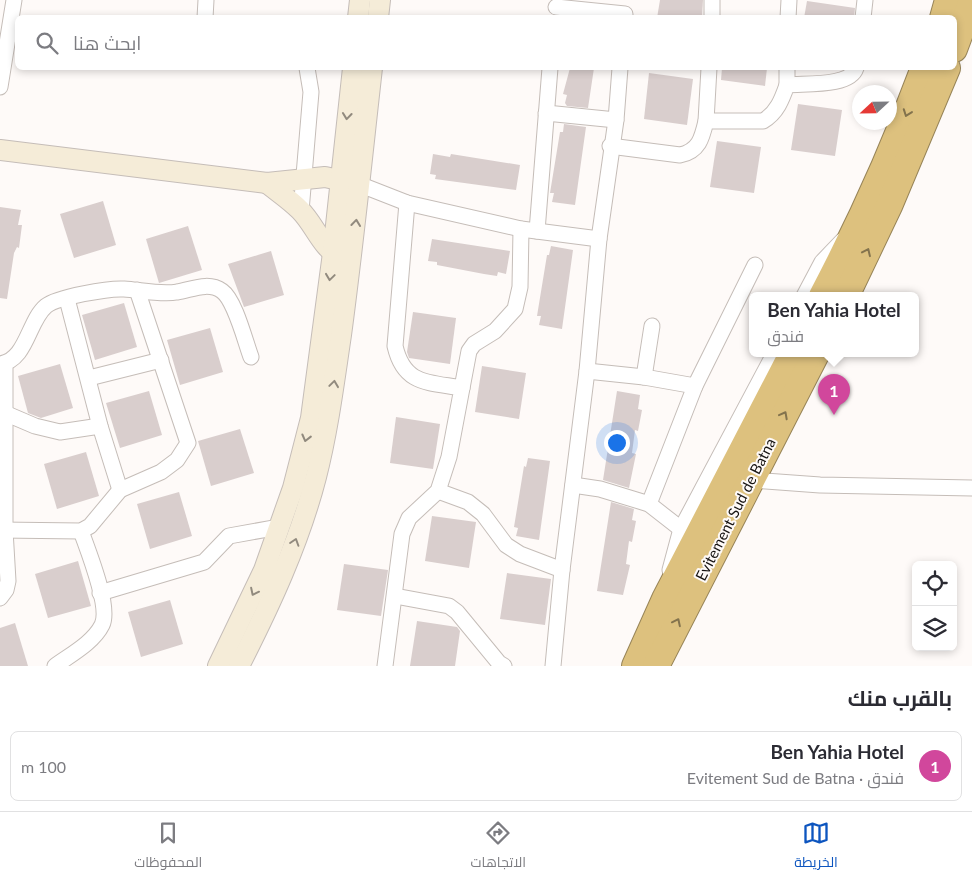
<!DOCTYPE html>
<html lang="ar">
<head>
<meta charset="utf-8">
<style>
	body { margin:0; font-family:Lato,Cairo,sans-serif; background:#f2f2f3; color:#2b2b33; direction:rtl }
	.controls { position:absolute; right:15px; bottom:15px; display:grid; overflow:hidden; border-radius:8px; box-shadow:0 2px 8px #0003 }
	.controls button { width:45px; height:45px; display:grid; place-items:center; padding:0; border:0; border-bottom:1px solid #e1e1e2; background:#fff; color:#2b2b33; font:25px sans-serif }
	.compass { position:absolute; left:852px; top:85px; width:45px; height:45px; border-radius:50%; background:#fff; box-shadow:0 2px 8px #0003; rotate:248deg }
	.you { position:absolute; left:616px; top:442px; width:18px; height:18px; margin:-12px; border:4px solid #fff; border-radius:50%; background:#1a73e8; box-shadow:0 0 0 8px #1a73e833 }
	.badge { display:grid; place-items:center; width:32px; height:32px; border-radius:50%; background:#0d55bf; color:#fff; font-size:16px; font-weight:700 }
	.pin { position:absolute; translate:-50% -41px; filter:drop-shadow(0 1px 2px #0008) }
	.pin::after { content:''; position:absolute; top:26px; width:18px; height:15px; background:inherit; clip-path:polygon(0 0,100% 0,50% 100%) }
	.popup { position:absolute; left:749px; top:292px; width:170px; height:65px; box-sizing:border-box; display:grid; place-content:center; border-radius:8px; background:#fff; filter:drop-shadow(0 1px 4px #0005); font-size:16px; white-space:nowrap; color:#7c7c81 }
	.popup b { font-size:19px; color:#2b2b33 }
	.popup::after { content:''; position:absolute; left:50%; top:100%; margin-left:-10px; border:10px solid transparent; border-top-color:#fff }
	.list { margin:0; padding:0; list-style:none }
	h2 { display:flex; justify-content:space-between; align-items:center; height:65px; margin:0; padding:0 20px; font-size:21px }
	h2 small { font-size:16px; font-weight:400; color:#7c7c81 }
	.list li { display:grid; grid-template-columns:32px 1fr auto; gap:15px; align-items:center; box-sizing:border-box; height:70px; margin:0 10px 10px; padding:0 10px; border:1px solid #e1e1e2; border-radius:8px }
	.list b { display:block; font-size:19px; white-space:nowrap }
	.list p { margin:0; font-size:16px; white-space:nowrap; color:#7c7c81 }
	.list em { font-size:16px; font-style:normal; color:#7c7c81 }
	.icon { flex:none; width:28px; height:28px; fill:none; stroke:currentColor; stroke-width:2; stroke-linecap:round; stroke-linejoin:round }
	.map { position:relative; flex:none; width:972px; height:666px; overflow:hidden; direction:ltr }
	.search { position:absolute; background:#fff; box-shadow:0 2px 8px #0003; left:15px; right:15px; top:15px; height:55px; display:flex; align-items:center; gap:12px; box-sizing:border-box; padding:0 18px; border-radius:8px; color:#7c7c81; font-size:19px }
	.sheet { height:145px; background:#fff }
	nav { display:flex; justify-content:space-around; align-items:center; box-sizing:border-box; height:70px; border-top:1px solid #e1e1e2; background:#fff; font-size:14px; color:#7c7c81 }
	nav a { display:grid; justify-items:center; gap:2px }
	nav .on { color:#0d55bf }
	.map>svg:first-child { display:block }
	.building { fill:#d9cecd }
	.lines { fill:none; stroke-linecap:round; stroke-linejoin:round }
	.street-casing { stroke:#c5bdb8; stroke-width:17 }
	.secondary-casing { stroke:#c5bdb8; stroke-width:22 }
	.highway-casing { stroke:#978458; stroke-width:28 }
	.street { stroke:#fff; stroke-width:15 }
	.secondary { stroke:#f5ecd8; stroke-width:20 }
	.highway { stroke:#ddc17e; stroke-width:26 }
	.oneway { stroke:#83734d }
	.oneway2 { stroke:#918a7e }
	.labels { text-anchor:middle; dominant-baseline:central; stroke-width:4; stroke-linejoin:round; paint-order:stroke }
	.street-label { font-size:15px; fill:#161311; stroke:#fefaf8 }
</style>
</head>
<body>
<div class="map">
<svg width="972" height="666" viewBox="0 0 972 666">
	<rect width="100%" height="100%" fill="#fefaf8"/>
	<g class="building">
		<polygon points="660,0 703,0 702,18 657,18"/>
		<polygon points="807,1 855,8 854,18 804,18"/>
		<polygon points="570,68 594,68 588,108 567,106 565,103 567,95 563,94"/>
		<polygon points="722,68 767,68 765,86 721,80"/>
		<polygon points="649,73 693,79 687,125 644,119"/>
		<polygon points="798,104 842,110 835,156 791,150"/>
		<polygon points="564,124 586,127 575,205 552,202 554,193 550,193 560,132 563,132"/>
		<polygon points="717,141 761,147 754,193 710,187"/>
		<polygon points="433,154 450,157 451,154 520,165 516,190 435,179 436,175 430,174"/>
		<polygon points="103,201 116,245 74,258 60,214"/>
		<polygon points="0,207 21,210 18,225 22,225 19,248 17,247 14,253 7,299 0,298"/>
		<polygon points="188,226 202,270 159,283 146,239"/>
		<polygon points="432,239 510,251 506,274 498,272 497,276 484,274 437,265 437,262 428,261"/>
		<polygon points="551,246 573,250 562,329 539,325 541,316 537,316 547,255 549,255"/>
		<polygon points="271,251 284,295 244,307 228,264"/>
		<polygon points="124,303 137,347 95,360 82,315"/>
		<polygon points="413,312 456,318 450,364 409,358 407,352"/>
		<polygon points="210,328 223,372 180,385 167,340"/>
		<polygon points="60,364 73,408 41,418 28,413 18,376"/>
		<polygon points="482,366 526,373 519,419 475,412"/>
		<polygon points="149,391 162,435 120,448 106,403"/>
		<polygon points="617,391 640,395 638,409 642,410 638,431 635,430 632,453 636,454 629,488 603,480"/>
		<polygon points="396,417 440,424 433,469 390,463"/>
		<polygon points="240,429 254,473 211,486 198,441"/>
		<polygon points="86,452 99,496 57,509 44,464"/>
		<polygon points="528,458 550,461 539,540 516,536 518,528 514,527 524,466 526,467"/>
		<polygon points="179,492 192,536 150,549 137,504"/>
		<polygon points="611,502 634,509 632,520 636,521 632,542 629,541 626,564 630,565 623,595 597,591"/>
		<polygon points="432,516 476,522 469,568 425,561"/>
		<polygon points="78,561 91,606 48,618 35,574"/>
		<polygon points="344,564 388,570 381,616 337,610"/>
		<polygon points="507,573 551,579 545,625 500,619"/>
		<polygon points="170,600 183,644 141,657 128,612"/>
		<polygon points="417,621 457,627 460,631 455,666 410,666"/>
		<polygon points="15,623 28,666 0,666 0,628"/>
	</g>
	<g class="lines">
		<defs>
			<g id="street">
				<polyline points="556,7 625,14"/>
				<polyline points="205,18 206,0"/>
				<polyline points="712,18 712,0"/>
				<polyline points="788,18 789,0"/>
				<polyline points="863,18 865,0"/>
				<polyline points="787,85 787,68"/>
				<polyline points="0,87 14,0"/>
				<polyline points="546,113 616,120"/>
				<polyline points="706,121 709,68"/>
				<path d="M610,146L680,155C699,151 702,138 706,121H763C777,113 782,99 787,85C805,83 850,87 856,68"/>
				<polyline points="361,185 407,203 521,229 599,239"/>
				<polyline points="301,211 311,92 307,68"/>
				<polyline points="537,231 550,68"/>
				<polyline points="804,296 822,262 843,240"/>
				<polyline points="67,299 100,426 120,490"/>
				<path d="M0,364C27,360 28,321 46,306C57,297 109,288 124,289C140,290 161,295 177,292C191,290 208,281 222,291C235,300 245,341 251,357"/>
				<polyline points="587,371 644,377 695,386"/>
				<polyline points="644,377 652,326"/>
				<polyline points="89,378 161,360"/>
				<polyline points="462,388 469,351 474,344 495,331 515,309 520,287 521,229"/>
				<polyline points="0,411 35,426 60,432 100,426"/>
				<polyline points="751,480 820,485 972,488"/>
				<polyline points="573,485 600,489 649,504 681,529"/>
				<polyline points="438,491 468,502 483,514 506,545 520,554 562,570"/>
				<polyline points="649,504 695,386 755,265"/>
				<polyline points="0,530 81,531 90,526 120,490 161,472 177,460 188,443 137,290"/>
				<polyline points="670,570 681,529 774,354"/>
				<polyline points="100,593 204,562 229,536 279,527"/>
				<polyline points="395,596 449,606 457,612 499,663 504,666"/>
				<polyline points="0,598 6,590 8,581 5,530 5,363"/>
				<path d="M55,666C70,655 93,643 102,625C111,607 88,551 81,531"/>
				<path d="M385,666L402,534L409,518L438,491L449,457L462,388C428,382 404,385 395,346L407,203"/>
				<polyline points="553,666 562,570 587,371 599,239 616,120 620,68"/>
			</g>
			<g id="secondary">
				<polyline points="358,18 360,0"/>
				<polyline points="378,18 380,0"/>
				<polyline points="0,150 267,183 325,177 353,183"/>
				<path d="M267,183C278,192 290,200 300,210C315,225 321,247 340,257"/>
				<polyline points="218,666 264,570 293,488 311,418 333,253 353,68"/>
				<path d="M239,666C270,605 299,543 316,477C328,430 334,382 341,335C353,246 362,157 372,68"/>
			</g>
			<g id="highway">
				<polyline points="943,18 948,0"/>
				<polyline points="954,49 972,1"/>
				<path d="M822,296C861,222 895,146 924,68"/>
				<polyline points="846,296 889,206 947,68"/>
				<polyline points="635,666 665,599 792,354"/>
				<polyline points="656,666 816,354"/>
			</g>
		</defs>
		<use href="#street" class="street-casing"/>
		<use href="#secondary" class="secondary-casing"/>
		<use href="#highway" class="highway-casing"/>
		<use href="#street" class="street"/>
		<use href="#secondary" class="secondary"/>
		<use href="#highway" class="highway"/>
	</g>
	<defs><path id="oneway-chevron" d="M-2-3.5L2.5 0L-2 3.5" fill="none" stroke-width="1.6" stroke-linecap="round" stroke-linejoin="round" transform="scale(1.25)"/></defs>
	<g class="oneway">
		<use href="#oneway-chevron" transform="translate(907 113) rotate(110)"/>
		<use href="#oneway-chevron" transform="translate(867 252) rotate(-65)"/>
		<use href="#oneway-chevron" transform="translate(784 415) rotate(-62)"/>
		<use href="#oneway-chevron" transform="translate(677 622) rotate(-64)"/>
	</g>
	<g class="oneway2">
		<use href="#oneway-chevron" transform="translate(347 116) rotate(96)"/>
		<use href="#oneway-chevron" transform="translate(356 223) rotate(-84)"/>
		<use href="#oneway-chevron" transform="translate(330 277) rotate(98)"/>
		<use href="#oneway-chevron" transform="translate(334 384) rotate(-82)"/>
		<use href="#oneway-chevron" transform="translate(306 438) rotate(104)"/>
		<use href="#oneway-chevron" transform="translate(295 542) rotate(-72)"/>
		<use href="#oneway-chevron" transform="translate(254 592) rotate(116)"/>
	</g>
	<g class="labels">
		<g class="street-label">
			<text transform="translate(735 509) rotate(-63)">Evitement Sud de Batna</text>
		</g>
	</g>
</svg>
<div class="controls">
<button><svg class="icon" aria-label="locate" viewBox="0 0 24 24"><circle cx="12" cy="12" r="6"/><path d="M12 2v4M12 18v4M2 12h4M18 12h4"/></svg></button>
<button><svg class="icon" aria-label="layers" viewBox="0 0 24 24"><path d="M12 4l9 5-9 5-9-5zM3 14l9 5 9-5"/></svg></button>
</div>
<svg class="compass" viewBox="-18 -18 36 36"><path d="M0-13l5 13h-10z" fill="#e53935"/><path d="M0 13l5-13h-10z" fill="#7c7c81"/></svg>
<div class="you"></div>
<div class="pin badge" style="left:834px;top:415px;background:#d1479c">1</div>
<div class="popup"><b>Ben Yahia Hotel</b>فندق</div>
<div class="search"><svg class="icon" aria-label="search" viewBox="0 0 24 24"><circle cx="10" cy="10" r="6"/><path d="M15 15l6 6"/></svg>ابحث هنا</div>
</div>
<section class="sheet">
<h2>بالقرب منك<small></small></h2>
<ul class="list">
<li><span class="badge" style="background:#d1479c">1</span><div><b>Ben Yahia Hotel</b><p>فندق · Evitement Sud de Batna</p></div><em>100 m</em></li>
</ul>
</section>
<nav>
<a class="on"><svg class="icon" aria-label="map" viewBox="0 0 24 24"><path d="M3 6l6-2 6 2 6-2v14l-6 2-6-2-6 2zM9 4v14M15 6v14"/></svg>الخريطة</a>
<a><svg class="icon" aria-label="directions" viewBox="0 0 24 24"><path d="M12 3l9 9-9 9-9-9zM9 14v-3h6M13 9l2 2-2 2"/></svg>الاتجاهات</a>
<a><svg class="icon" aria-label="saved" viewBox="0 0 24 24"><path d="M7 4h10v16l-5-4-5 4z"/></svg>المحفوظات</a>
</nav>
</body>
</html>
